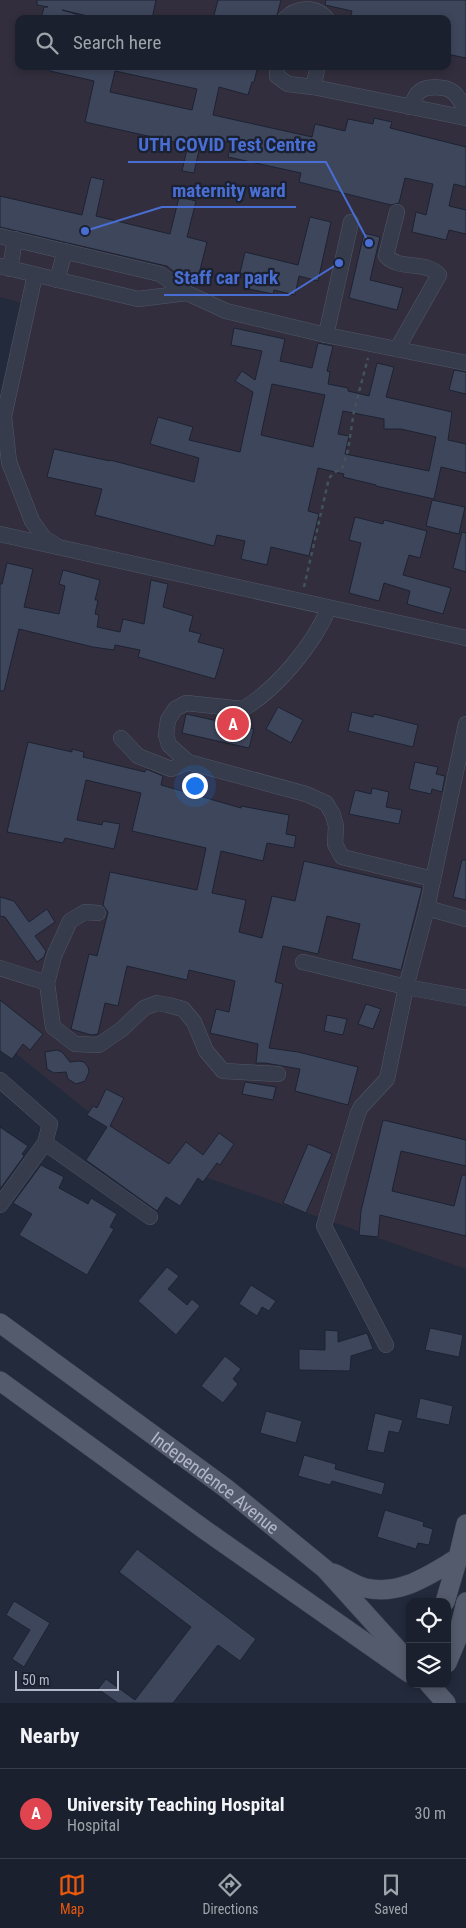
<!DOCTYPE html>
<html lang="en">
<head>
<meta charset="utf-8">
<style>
	body { margin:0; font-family:"Roboto Condensed",sans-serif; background:#232835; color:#f1f3f6 }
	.controls { position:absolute; right:15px; bottom:15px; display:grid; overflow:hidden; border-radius:10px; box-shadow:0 2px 8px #0003 }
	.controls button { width:45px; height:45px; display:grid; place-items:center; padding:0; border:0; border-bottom:1px solid #383e49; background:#1a202d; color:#f1f3f6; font:25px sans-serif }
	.scale { position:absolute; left:15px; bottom:12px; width:104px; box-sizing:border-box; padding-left:5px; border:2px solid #b1b7c8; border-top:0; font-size:14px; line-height:18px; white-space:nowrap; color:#b1b7c8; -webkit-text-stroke:4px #1b2131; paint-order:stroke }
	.you { position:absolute; left:194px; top:785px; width:18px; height:18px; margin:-12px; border:4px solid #fff; border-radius:50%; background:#1a73e8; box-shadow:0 0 0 8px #1a73e833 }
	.badge { display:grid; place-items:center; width:32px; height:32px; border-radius:50%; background:#ea580c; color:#fff; font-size:16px; font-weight:700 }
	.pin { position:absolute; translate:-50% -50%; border:2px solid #fff; box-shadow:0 1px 5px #0006 }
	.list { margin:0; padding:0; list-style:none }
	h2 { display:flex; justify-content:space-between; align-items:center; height:65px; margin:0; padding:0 20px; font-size:21px }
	h2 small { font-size:16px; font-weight:400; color:#9fa3aa }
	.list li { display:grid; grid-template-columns:32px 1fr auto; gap:15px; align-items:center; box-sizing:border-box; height:90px; padding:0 20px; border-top:1px solid #383e49 }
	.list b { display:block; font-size:19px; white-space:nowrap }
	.list p { margin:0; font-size:16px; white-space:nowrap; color:#9fa3aa }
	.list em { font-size:16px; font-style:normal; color:#9fa3aa }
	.icon { flex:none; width:28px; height:28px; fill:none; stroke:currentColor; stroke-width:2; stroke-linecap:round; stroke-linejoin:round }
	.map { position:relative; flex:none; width:466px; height:1703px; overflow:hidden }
	.search { position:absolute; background:#1a202d; box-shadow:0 2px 8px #0003; left:15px; right:15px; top:15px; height:55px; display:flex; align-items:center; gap:12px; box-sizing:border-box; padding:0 18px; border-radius:10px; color:#9fa3aa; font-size:19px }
	.sheet { height:155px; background:#1a202d }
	nav { display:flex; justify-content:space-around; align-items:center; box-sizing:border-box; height:70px; border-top:1px solid #383e49; background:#1a202d; font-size:14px; color:#9fa3aa }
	nav a { display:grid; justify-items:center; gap:2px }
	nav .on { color:#ea580c }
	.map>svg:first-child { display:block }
	.medical { fill:#322e3d; fill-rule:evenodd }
	.building { fill:#3e465c; stroke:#1d2333; fill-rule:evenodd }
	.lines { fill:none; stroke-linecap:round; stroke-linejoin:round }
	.minor-casing { stroke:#515767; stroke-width:16 }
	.major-casing { stroke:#3f4555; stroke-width:20 }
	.path { stroke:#42545a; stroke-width:2.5; stroke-dasharray:4 4; stroke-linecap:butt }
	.minor { stroke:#363c4c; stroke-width:15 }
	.major { stroke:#545b6c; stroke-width:19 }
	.labels { text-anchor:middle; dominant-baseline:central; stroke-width:4.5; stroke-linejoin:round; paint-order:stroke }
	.street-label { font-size:18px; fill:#b1b7c8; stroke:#1b2131 }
	.leader { fill:none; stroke:#496ed3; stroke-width:2 }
	.callout-dot { fill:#496ed3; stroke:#1b2131; stroke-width:2 }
	.callout-label { font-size:19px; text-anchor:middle; font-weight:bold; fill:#496ed3; stroke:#1b2131; stroke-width:4.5; stroke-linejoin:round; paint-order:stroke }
</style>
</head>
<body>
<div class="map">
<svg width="466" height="1703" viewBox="0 0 466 1703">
	<rect width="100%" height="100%" fill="#222a3c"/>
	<path class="medical" d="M0,0H466V1269L143,1155L0,1041V407L26,304L0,297ZM19,19H447V66H19Z"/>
	<g class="building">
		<polygon points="37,0 156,0 152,19 101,19 62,10 76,14 75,19 41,19 44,7 48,7 37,5"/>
		<polygon points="218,0 281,0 276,19 213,19"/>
		<polygon points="326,0 466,0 466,58 447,54 447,19 350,19 352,11 325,5"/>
		<path d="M51,66H258L254,82H252L248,95L219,87L213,115L312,137L315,124L345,131L348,119L373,124L374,118L392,122L390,128L466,147V187L454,184L449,206L466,210V234L449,230L446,240L412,232L416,212L426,215L433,184L405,178L399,203L391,205L299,182L301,173L228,157L231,143L202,136L194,173L182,171L188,145L85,122L94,81L50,71ZM115,71L197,89L192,110L110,92Z"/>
		<polygon points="91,177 104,180 96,216 170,234 179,197 196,201 187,237 207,242 197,282 183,279 167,266 162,265 0,227 0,196 82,215"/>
		<polygon points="310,217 331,222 318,281 299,276 295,295 274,290 273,294 244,288 247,275 240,273 245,252 298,265"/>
		<polygon points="364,233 380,237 370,280 403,288 397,310 349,298"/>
		<path d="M234,328L285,339L280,361L312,368L318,343L333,346L327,371L330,372L328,384L348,388V391L369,396L377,363L394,367L386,397L452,412L448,440L466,444V473L441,467L434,499L376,486V485L343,477L344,474L318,468L308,511L319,514L309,556L271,547L267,565L241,559L245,541L217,535L214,546L95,515L102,489L47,477L54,449L110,461V460L194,482L199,458L150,444L158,417L193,427L189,440L240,452L253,392L235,381L242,371L255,380L262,351L231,345ZM272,384L325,395L313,447L261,435ZM343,411L384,419V429H401L436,437L429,471L345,454L349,436L338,434Z"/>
		<polygon points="454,370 466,372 466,394 449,390"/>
		<polygon points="432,500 465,507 459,534 426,526"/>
		<polygon points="355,517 383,524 384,520 427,531 420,558 409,555 403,575 451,588 443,614 407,604 410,591 384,583 379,601 349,593 361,543 349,540"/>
		<polygon points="462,532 466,533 466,572 453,568"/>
		<polygon points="7,563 33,569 24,607 59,614 65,586 59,584 63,570 100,580 95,600 98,600 95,614 99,615 97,627 120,632 123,619 144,624 151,580 168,584 163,607 193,616 189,631 201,634 198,642 224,649 215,679 138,657 140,650 115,645 114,650 93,647 19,629 4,691 0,691 0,584 2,584"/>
		<polygon points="278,707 303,720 291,743 266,729"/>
		<polygon points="352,712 373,717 374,714 418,725 413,747 348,731"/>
		<polygon points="186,714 254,729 249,748 182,733"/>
		<polygon points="28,742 72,752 72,749 84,752 83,757 145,772 146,769 163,776 161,785 241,808 241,806 289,815 286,834 296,836 294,848 267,843 263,861 221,851 212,893 246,900 239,932 262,938 272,896 295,901 304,861 422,888 401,970 352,959 360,924 327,916 318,954 283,946 275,982 283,984 269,1048 298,1052 358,1067 348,1105 295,1091 300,1069 265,1063 256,1063 258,1044 210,1033 216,1009 229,1012 235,981 189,970 187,980 127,966 118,1006 105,1003 98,1034 91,1035 71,1029 89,954 97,956 108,912 103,905 110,872 197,890 206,848 132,831 141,793 86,780 77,820 102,825 103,821 120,824 114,849 65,838 63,843 7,832"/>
		<polygon points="415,762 438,767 436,774 445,776 442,792 432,789 431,794 409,789"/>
		<polygon points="372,788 389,792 386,807 402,810 399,824 349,814 355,790 371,794"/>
		<polygon points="462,860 466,860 466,900 453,897"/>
		<polygon points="0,897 14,901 29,922 47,909 55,922 35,936 46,951 44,957 37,962 5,917 0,916"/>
		<polygon points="0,1000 43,1034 30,1050 23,1044 12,1059 0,1051"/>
		<polygon points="366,1004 381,1009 373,1029 358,1024"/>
		<polygon points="327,1015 347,1019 343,1035 324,1031"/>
		<polygon points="57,1050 62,1052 70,1062 79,1061 84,1062 88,1067 89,1072 85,1081 76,1084 68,1079 66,1072 54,1073 47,1069 45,1052"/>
		<polygon points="245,1082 276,1087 273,1100 242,1094"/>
		<polygon points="106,1089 124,1098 110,1126 169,1164 186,1142 203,1155 219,1133 234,1144 220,1165 217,1163 203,1182 198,1178 180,1206 166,1197 157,1211 86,1160 107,1127 87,1115 93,1106 97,1108"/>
		<polygon points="383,1120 466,1140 466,1166 401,1151 392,1191 454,1206 462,1175 466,1175 466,1236 380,1215 378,1237 359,1235 361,1211"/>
		<polygon points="0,1127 28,1146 22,1154 24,1156 0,1189"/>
		<polygon points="308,1144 332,1154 306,1213 283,1203"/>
		<polygon points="41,1165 64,1177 59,1188 88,1204 91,1198 117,1214 110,1227 114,1229 87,1275 19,1235 32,1214 13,1203"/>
		<polygon points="167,1267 179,1276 168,1289 187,1305 192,1299 200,1306 176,1335 138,1301"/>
		<polygon points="251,1285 276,1301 269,1311 262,1307 257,1316 239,1304"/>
		<polygon points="430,1328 463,1335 459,1357 425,1350"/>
		<polygon points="325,1330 338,1331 338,1342 367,1333 373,1349 351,1356 350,1371 299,1370 299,1349 325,1350"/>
		<polygon points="225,1356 241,1369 233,1379 238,1384 223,1403 201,1386"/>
		<polygon points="420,1398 453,1406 449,1425 416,1418"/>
		<polygon points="266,1411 302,1421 296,1443 260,1433"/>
		<polygon points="375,1413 403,1420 399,1433 389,1431 384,1453 367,1450"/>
		<polygon points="304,1455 336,1464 335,1469 385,1483 382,1495 332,1481 330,1485 298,1476"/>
		<polygon points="385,1510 424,1522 423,1526 433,1529 429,1545 418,1543 416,1549 377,1537"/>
		<polygon points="137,1549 256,1639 240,1661 218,1645 173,1703 118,1703 98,1689 106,1679 135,1700 191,1627 119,1572"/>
		<polygon points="14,1601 50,1623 24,1667 12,1659 30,1630 6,1615"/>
	</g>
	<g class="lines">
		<defs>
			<g id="minor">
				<path d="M285,19C296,7 316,5 327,19"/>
				<polyline points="277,66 277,76 288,84 313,87 466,118"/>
				<polyline points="313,87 318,66"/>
				<path d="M410,107C413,103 415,96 418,93C425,85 445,86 453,92C459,97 463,105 466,113"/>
				<polyline points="0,236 160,274 187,293 226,311 326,335 466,363"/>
				<polyline points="0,266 138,299 187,293"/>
				<polyline points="10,269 15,239"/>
				<polyline points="35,275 4,416 9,462 32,521 44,538 54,544"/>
				<polyline points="57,280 65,251"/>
				<polyline points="326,335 351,222"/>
				<path d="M397,349L439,275C426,260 400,271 386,256L397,212"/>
				<polyline points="0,534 466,638"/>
				<path d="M329,608C313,645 278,688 243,709L186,703L175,709L168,720L166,735L169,745L188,762L306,794L326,803L333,815L336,826L335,844L342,857L433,879"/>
				<polyline points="121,738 138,756 171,769 188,762"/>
				<polyline points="427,908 466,919"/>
				<polyline points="98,913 85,912 70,921 54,956 47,983 53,1027 75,1044 99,1045 122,1029 144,1008 157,1003 168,1005 183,1009 194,1022 206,1051 223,1071 278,1074"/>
				<polyline points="303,962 406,987 466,998"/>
				<polyline points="0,968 47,983"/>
				<polyline points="0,1080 50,1124 45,1143 0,1205"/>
				<polyline points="45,1143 150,1217"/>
				<polyline points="386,1345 324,1226 358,1113 361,1107 387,1079 406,987 427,908 466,724"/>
			</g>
			<g id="major">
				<path id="s1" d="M0,1323L227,1489L325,1569L410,1663"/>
				<polyline points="0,1381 205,1530 409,1673"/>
				<path d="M333,1573C343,1577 354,1585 365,1588C401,1596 429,1575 458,1558"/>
				<polyline points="445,1602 458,1558 466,1524"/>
				<polyline points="447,1663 457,1639 466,1602"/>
				<polyline points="429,1684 446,1703"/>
			</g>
		</defs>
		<use href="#minor" class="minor-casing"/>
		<use href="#major" class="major-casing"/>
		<polyline class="path" points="304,587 329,478 335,472 342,469 348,450 354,411 368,358"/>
		<use href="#minor" class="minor"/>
		<use href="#major" class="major"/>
	</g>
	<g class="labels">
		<g class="street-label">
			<text stroke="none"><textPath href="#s1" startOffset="268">Independence Avenue</textPath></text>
		</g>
	</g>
	<path class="leader" d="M369 243L326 162H128M85 231L162 207H296M339 263L288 295H164"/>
	<g class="callout-dot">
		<circle cx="369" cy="243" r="5"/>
		<circle cx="85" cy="231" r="5"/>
		<circle cx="339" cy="263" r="5"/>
	</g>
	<g class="callout-label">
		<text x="227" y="151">UTH COVID Test Centre</text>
		<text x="229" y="197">maternity ward</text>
		<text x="226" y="284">Staff car park</text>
	</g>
</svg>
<div class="controls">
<button><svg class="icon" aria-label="locate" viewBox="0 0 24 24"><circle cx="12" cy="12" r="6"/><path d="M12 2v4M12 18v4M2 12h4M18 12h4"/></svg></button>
<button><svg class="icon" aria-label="layers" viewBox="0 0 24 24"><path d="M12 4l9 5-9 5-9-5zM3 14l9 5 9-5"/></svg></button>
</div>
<div class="scale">50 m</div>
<div class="you"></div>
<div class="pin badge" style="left:233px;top:724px;background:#e0444e">A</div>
<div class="search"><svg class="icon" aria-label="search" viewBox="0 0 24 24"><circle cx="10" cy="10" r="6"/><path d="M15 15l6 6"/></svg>Search here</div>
</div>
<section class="sheet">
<h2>Nearby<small></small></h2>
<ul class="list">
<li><span class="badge" style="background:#e0444e">A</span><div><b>University Teaching Hospital</b><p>Hospital</p></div><em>30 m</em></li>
</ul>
</section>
<nav>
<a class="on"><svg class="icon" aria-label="map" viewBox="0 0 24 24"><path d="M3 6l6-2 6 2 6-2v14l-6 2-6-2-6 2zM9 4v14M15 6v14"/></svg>Map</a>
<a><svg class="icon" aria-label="directions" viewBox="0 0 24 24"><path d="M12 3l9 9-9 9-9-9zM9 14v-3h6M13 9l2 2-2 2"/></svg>Directions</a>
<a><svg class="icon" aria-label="saved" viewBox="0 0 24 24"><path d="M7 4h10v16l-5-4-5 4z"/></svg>Saved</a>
</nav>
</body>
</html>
